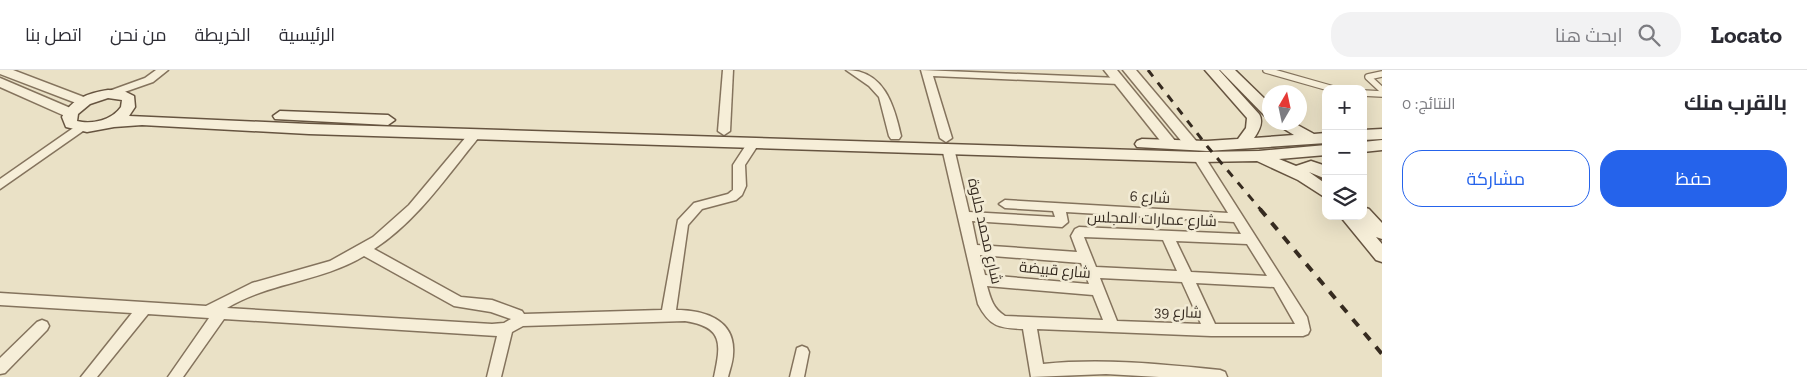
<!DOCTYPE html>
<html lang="ar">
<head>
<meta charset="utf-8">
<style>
	body { margin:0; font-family:"Zilla Slab",Cairo,serif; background:#f2f2f3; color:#2b2b33; direction:rtl }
	.controls { position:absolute; right:15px; top:15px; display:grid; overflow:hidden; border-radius:10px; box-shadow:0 5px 20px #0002 }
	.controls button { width:45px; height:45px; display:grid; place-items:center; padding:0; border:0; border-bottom:1px solid #e1e1e2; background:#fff; color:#2b2b33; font:25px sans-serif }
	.compass { position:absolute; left:1262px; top:15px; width:45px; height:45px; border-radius:50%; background:#fff; box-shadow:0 5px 20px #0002; rotate:9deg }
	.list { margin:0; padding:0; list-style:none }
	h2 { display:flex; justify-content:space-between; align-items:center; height:65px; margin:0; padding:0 20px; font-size:21px }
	h2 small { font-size:16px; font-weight:400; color:#7c7c81 }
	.actions { display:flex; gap:10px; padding:15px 20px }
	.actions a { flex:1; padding:11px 0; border:1px solid #2563eb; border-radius:20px; text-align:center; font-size:18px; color:#2563eb }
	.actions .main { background:#2563eb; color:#fff }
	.icon { flex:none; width:28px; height:28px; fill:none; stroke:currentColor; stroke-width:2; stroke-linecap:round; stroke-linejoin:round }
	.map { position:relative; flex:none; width:1382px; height:307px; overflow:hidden; direction:ltr }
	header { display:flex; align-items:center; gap:30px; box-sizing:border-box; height:70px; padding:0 25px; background:#fff; border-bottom:1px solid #e1e1e2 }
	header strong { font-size:24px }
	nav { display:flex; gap:28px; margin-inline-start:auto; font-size:18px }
	.search { width:350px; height:45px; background:#f2f2f3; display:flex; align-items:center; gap:12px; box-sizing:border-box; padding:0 18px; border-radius:20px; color:#7c7c81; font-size:19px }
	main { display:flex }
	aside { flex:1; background:#fff }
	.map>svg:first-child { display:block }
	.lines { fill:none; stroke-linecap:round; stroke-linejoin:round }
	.service-casing { stroke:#84735d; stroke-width:8 }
	.minor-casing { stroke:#84735d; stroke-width:3 }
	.tertiary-casing { stroke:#84735d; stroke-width:3 }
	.secondary-casing { stroke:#665440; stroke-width:3 }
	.service { stroke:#f6eed8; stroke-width:5.5 }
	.minor { fill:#f6eed8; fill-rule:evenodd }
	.tertiary { fill:#f6eed8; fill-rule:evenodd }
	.secondary { fill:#f6eed8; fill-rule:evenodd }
	.rail-far1 { stroke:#362b20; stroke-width:3; stroke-dasharray:8 8; stroke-linecap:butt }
	.rail { stroke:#362b20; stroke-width:4; stroke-dasharray:9 9; stroke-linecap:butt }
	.labels { text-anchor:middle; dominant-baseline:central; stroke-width:5; stroke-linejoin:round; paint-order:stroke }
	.street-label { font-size:15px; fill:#362b20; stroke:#f2ebd5 }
</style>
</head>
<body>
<header>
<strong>Locato</strong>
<div class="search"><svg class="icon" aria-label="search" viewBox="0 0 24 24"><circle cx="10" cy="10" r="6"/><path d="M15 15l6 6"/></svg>ابحث هنا</div>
<nav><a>الرئيسية</a><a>الخريطة</a><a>من نحن</a><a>اتصل بنا</a></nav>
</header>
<main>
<aside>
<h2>بالقرب منك<small>النتائج: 0</small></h2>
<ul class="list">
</ul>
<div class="actions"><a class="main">حفظ</a><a>مشاركة</a></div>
</aside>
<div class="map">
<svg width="1382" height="307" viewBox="0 0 1382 307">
	<rect width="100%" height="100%" fill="#eae1c6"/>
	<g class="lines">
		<defs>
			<g id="service">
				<polyline points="1266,0 1333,19"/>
				<polyline points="1382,4 1368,7 1382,20"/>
				<polyline points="1363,23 1382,24"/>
			</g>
			<g id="minor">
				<polygon points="156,0 168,0 153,12 113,26 108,23 109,21 145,8"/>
				<polygon points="723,0 733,0 730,61 724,65 718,61"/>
				<path d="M846,0C884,0 894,35 901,66L899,69H891L889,66L879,27L869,16Z"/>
				<polygon points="921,0 1119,8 1124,11 1119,14 933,6 952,68 946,72 940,68"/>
				<polygon points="79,54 85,58 83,61 0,119 0,109"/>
				<path d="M475,60L479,61L481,64L479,67C447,106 417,151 374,179L461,227L492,230L522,241L524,244L662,240L678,150L694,133L728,124L733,120V95L750,69H758L760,72L745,95L746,116L742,125L736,130L702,139L688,155L676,240C703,240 736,249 733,284C733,291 730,299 728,307H714C721,274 724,257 685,251L523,256L512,262L501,307H487L497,266L224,249L183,307H168L209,248L148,244L97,307H81L132,243L0,235V223L206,236L252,213L330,191L373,167L409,135L471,61ZM364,186L454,236L491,242L511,249L504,253L492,254L227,238C270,212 321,212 364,186Z"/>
				<path d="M948,74L954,78L969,142L1055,147L1053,141L1005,138L999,134L1005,130L1228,143L1193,87L1195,84H1203L1307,247L1310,260L1308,264L1303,266H1211L1037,259L1043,294C1102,288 1161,294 1220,300L1225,302L1227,307H1159L1106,304L1031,307L1023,259C999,258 990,257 978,234L942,78ZM1066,142L1234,152L1241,164L1079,157L1075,159L1071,166L1077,182L977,175L972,151L1062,157L1068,152ZM1084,167L1163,170L1177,201L1096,197ZM1176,171L1247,174L1267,206L1191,202ZM980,185L1081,193L1089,214L985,205ZM1100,208L1182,212L1201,254L1117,251ZM1196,213L1274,217L1295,254H1215ZM987,216L1093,225L1103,250L1005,246C993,238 991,230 987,216Z"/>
				<polygon points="42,250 47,252 49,256 47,260 5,303 0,304 0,288 37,252"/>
				<polygon points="802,276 807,278 809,282 804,307 790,307 797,278"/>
			</g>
			<g id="tertiary">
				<polygon points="0,0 13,0 89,29 90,32 84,36 0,4"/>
				<polygon points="1104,0 1117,0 1176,72 1178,75 1176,78 1166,78"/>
				<polygon points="1123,0 1136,0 1197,72 1199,75 1197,78 1187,78"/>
				<polygon points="0,8 75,40 77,43 75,46 65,46 0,17"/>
			</g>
			<g id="secondary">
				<path d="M1205,0H1219L1259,44C1264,52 1259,61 1254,68L1294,65L1273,52H1292L1314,64L1326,63V73L1207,81L1137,77L1135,74L1137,71L1142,69L1207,71L1238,69L1246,58L1247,48Z"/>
				<polygon points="1220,0 1235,0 1270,34 1270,47 1265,46"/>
				<path d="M108,20L124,21L134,26L135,37L129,46L309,54L1199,82L1259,81L1326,75V85L1279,89L1296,96L1311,91L1326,96V109L1309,102L1326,114V128L1298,110L1257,91L1199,92L309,64L142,55L114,57L87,62L66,57L62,47C72,29 88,23 108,20ZM108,28L122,30L121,37C112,50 92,55 77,51L78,44L90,34Z"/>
				<polygon points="280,41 388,45 395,50 388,55 275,49 273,46"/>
				<polygon points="1382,59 1382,69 1363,70 1363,60"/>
				<polygon points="1382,70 1382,80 1363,82 1363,72"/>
				<polygon points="1363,137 1369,139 1382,153 1382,169 1376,167 1382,174 1382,192 1376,190 1340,146 1363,146"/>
			</g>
		</defs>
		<use href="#service" class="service-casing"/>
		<use href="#minor" class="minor-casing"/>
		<use href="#tertiary" class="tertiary-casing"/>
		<use href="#secondary" class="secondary-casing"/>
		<use href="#service" class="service"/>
		<use href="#minor" class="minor"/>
		<use href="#tertiary" class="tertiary"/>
		<use href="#secondary" class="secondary"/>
		<polyline class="rail-far1" points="1148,0 1207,76 1261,140"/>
		<polyline class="rail" points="1260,139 1382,284"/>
	</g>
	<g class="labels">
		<g class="street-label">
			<text transform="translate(1150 127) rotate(3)">شارع 6</text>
			<text transform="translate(1152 149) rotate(2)">شارع عمارات المجلس</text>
			<text transform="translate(985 161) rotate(77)">شارع محمد حلاوة</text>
			<text transform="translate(1055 200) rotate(5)">شارع قبيضة</text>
			<text transform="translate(1178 242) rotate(2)">شارع 39</text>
		</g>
	</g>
</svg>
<div class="controls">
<button>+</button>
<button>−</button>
<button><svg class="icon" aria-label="layers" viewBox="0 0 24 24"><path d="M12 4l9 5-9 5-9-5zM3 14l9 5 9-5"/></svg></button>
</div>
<svg class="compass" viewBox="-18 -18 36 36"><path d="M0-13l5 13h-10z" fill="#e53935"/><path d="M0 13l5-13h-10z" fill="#7c7c81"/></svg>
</div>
</main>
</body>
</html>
